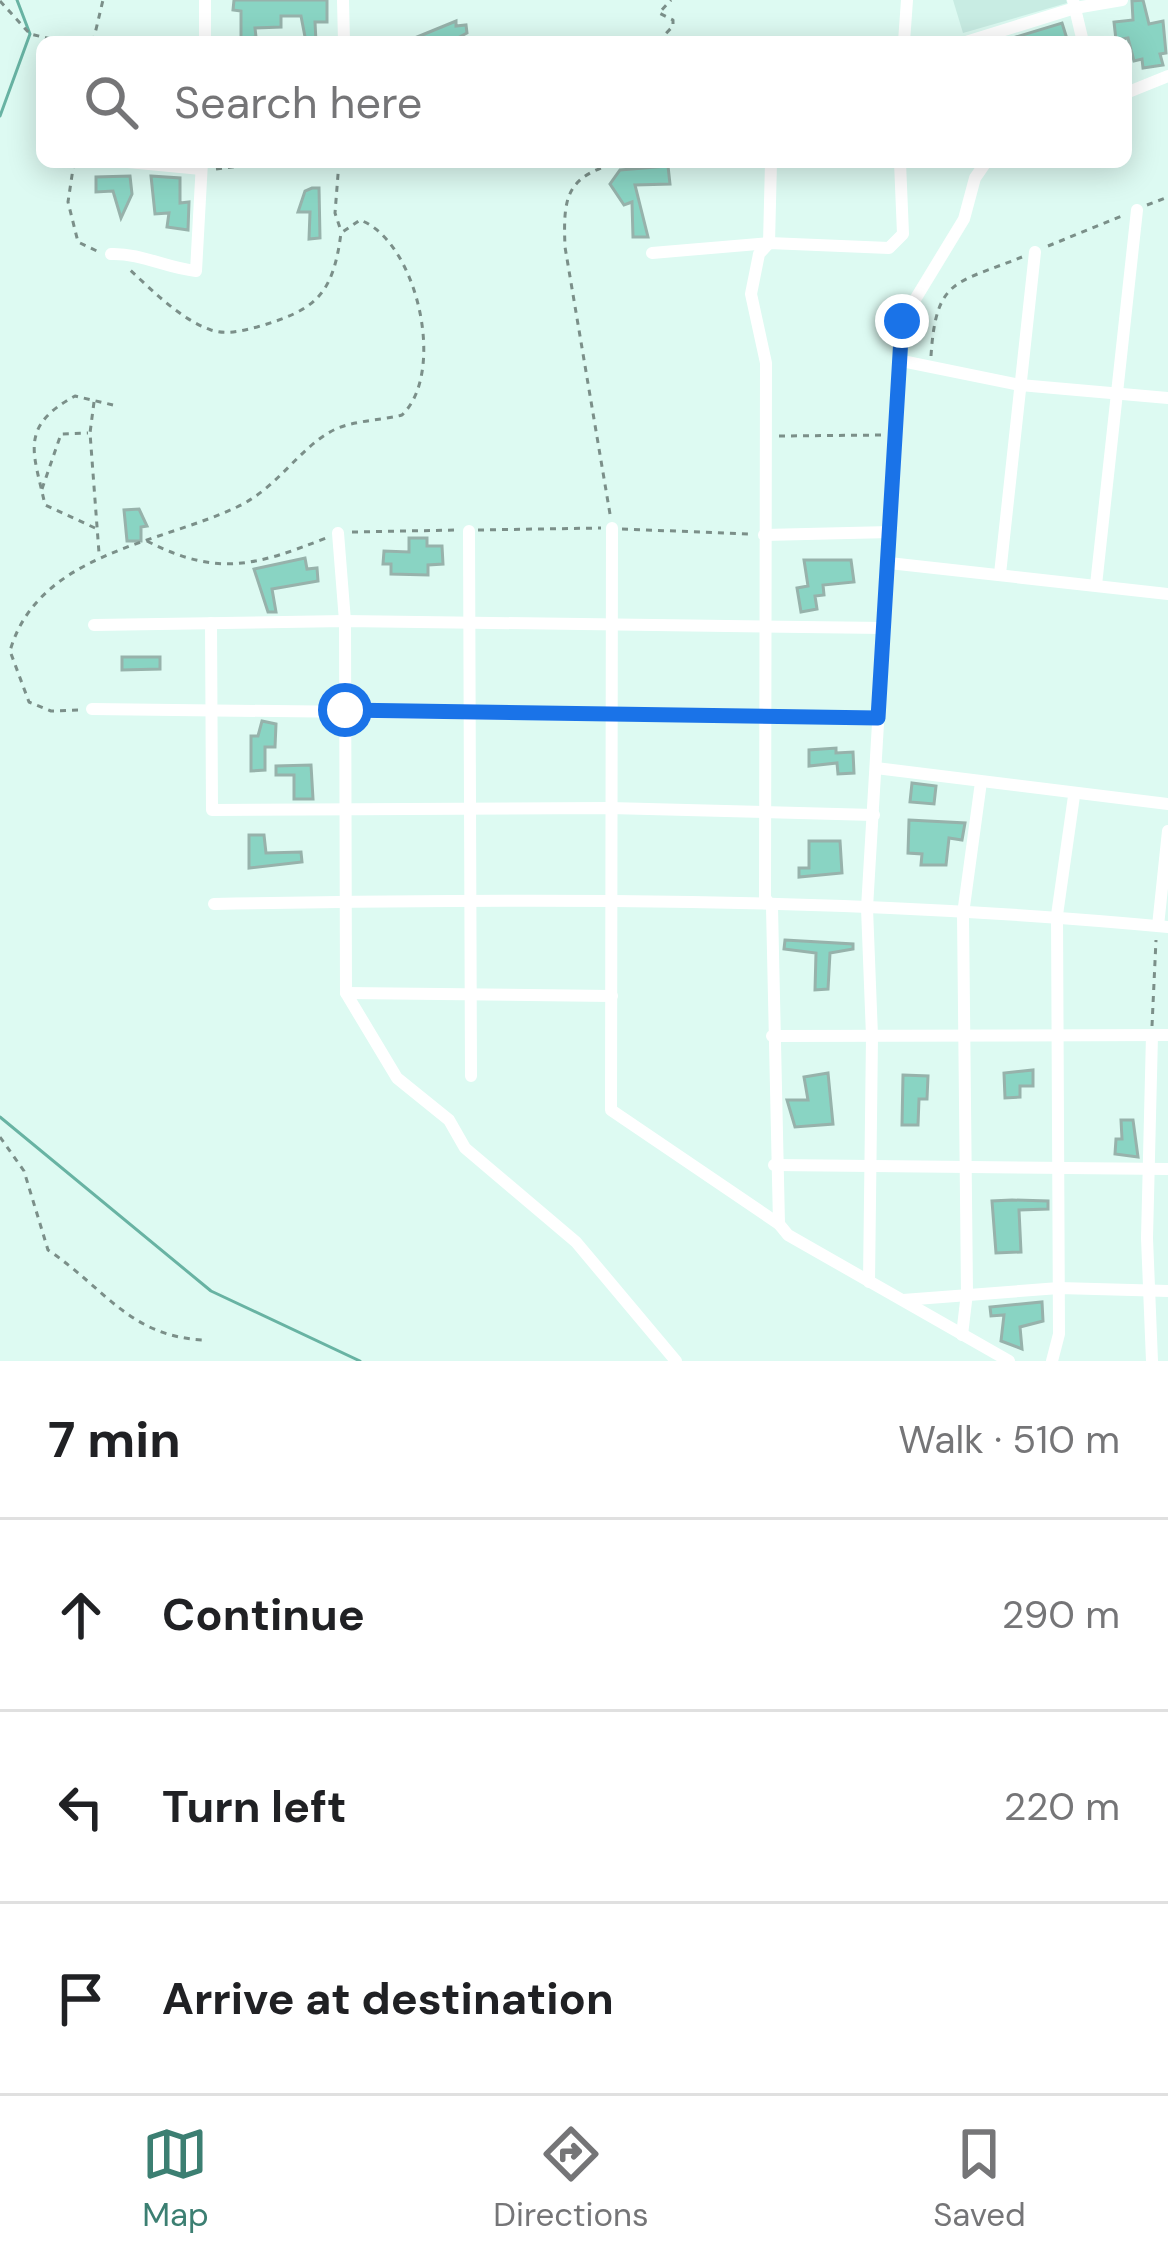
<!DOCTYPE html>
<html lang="en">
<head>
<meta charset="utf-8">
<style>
	body { margin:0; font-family:"DM Sans",sans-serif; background:#f2f2f2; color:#202124 }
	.stop { position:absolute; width:36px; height:36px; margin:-27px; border:9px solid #1a73e8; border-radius:50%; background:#fff }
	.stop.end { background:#1a73e8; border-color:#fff; box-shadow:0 3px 12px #0008 }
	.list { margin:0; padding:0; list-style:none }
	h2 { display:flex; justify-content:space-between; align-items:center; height:156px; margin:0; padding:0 48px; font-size:51px }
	h2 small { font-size:39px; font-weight:400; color:#757577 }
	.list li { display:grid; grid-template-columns:78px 1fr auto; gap:36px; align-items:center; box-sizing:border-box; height:192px; padding:0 48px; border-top:3px solid #e0e0e0 }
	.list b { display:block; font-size:45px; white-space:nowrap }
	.list em { font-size:39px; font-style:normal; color:#757577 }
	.icon { flex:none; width:66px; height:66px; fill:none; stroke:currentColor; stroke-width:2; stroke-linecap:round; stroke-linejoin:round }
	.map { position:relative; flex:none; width:1168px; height:1361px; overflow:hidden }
	.search { position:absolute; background:#fff; box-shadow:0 6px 30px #0003; left:36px; right:36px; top:36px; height:132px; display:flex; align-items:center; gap:30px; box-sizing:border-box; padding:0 42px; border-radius:18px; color:#757577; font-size:45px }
	.sheet { height:732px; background:#fff }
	nav { display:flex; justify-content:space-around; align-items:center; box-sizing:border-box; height:168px; border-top:3px solid #e0e0e0; background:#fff; font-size:33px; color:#757577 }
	nav a { display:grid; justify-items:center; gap:6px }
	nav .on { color:#3c7f72 }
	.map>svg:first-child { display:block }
	.built { fill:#c8ece3 }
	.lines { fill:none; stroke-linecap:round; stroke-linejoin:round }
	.stream { stroke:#68b3a3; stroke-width:3 }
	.building { fill:#89d4c3; stroke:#97b2ab; stroke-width:3 }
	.path { stroke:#7b8f89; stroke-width:3; stroke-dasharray:6 6; stroke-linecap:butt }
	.minor { stroke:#fff; stroke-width:12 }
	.route { stroke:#1a73e8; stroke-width:15 }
</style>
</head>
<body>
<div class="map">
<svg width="1168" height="1361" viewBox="0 0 1168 1361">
	<rect width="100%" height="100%" fill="#ddfaf2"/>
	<polygon class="built" points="953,0 1066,0 1067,3 963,33"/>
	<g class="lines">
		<g class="stream">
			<polyline points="0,116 30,34 17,0"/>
			<polyline points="0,1117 211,1291 360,1361"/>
		</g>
	</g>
	<g class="building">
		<polygon points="234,0 327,0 327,22 315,22 316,42 306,42 301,16 281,16 281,27 255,28 256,37 241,39 241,11 233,10"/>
		<polygon points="1143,0 1149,24 1163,21 1166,53 1160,54 1163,65 1143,68 1142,59 1134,61 1128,38 1116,40 1114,22 1133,20 1132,1"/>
		<polygon points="456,21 456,26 466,25 467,33 450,42 405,42"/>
		<polygon points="1062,23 1068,42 1003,42 1003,41"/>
		<polygon points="668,166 670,184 635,185 648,237 633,237 632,202 624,205 610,184 620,170"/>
		<polygon points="130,176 132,194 121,218 113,191 96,192 96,177"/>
		<polygon points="151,176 180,178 180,203 189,202 188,230 167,227 169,213 155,214"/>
		<polygon points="312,188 319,188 320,238 309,239 310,212 298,212 305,191"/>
		<polygon points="139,509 147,526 141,527 141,541 127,541 124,510"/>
		<polygon points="409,538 427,538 427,546 442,546 443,564 428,565 428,575 391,574 391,564 383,564 384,551 409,552"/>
		<polygon points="305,558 307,569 317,568 318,581 272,589 276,612 268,612 254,569"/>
		<polygon points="804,560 851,560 854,582 823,585 824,595 815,596 817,609 801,612 797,588 808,586"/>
		<polygon points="122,657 160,657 160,669 122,670"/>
		<polygon points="262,721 276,724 275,747 265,747 265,770 251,771 251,736 258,736"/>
		<polygon points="836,748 836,753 853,752 854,773 838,774 837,763 809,766 809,750"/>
		<polygon points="311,765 313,799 294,799 294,775 276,775 276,766"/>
		<polygon points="912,783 936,786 934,804 910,802"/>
		<polygon points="909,820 965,823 962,840 949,838 946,865 921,865 922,854 908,853"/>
		<polygon points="249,835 264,835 266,853 301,852 302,862 249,868"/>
		<polygon points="809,841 840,841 842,873 799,877 799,868 809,868"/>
		<polygon points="785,940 853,944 853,949 830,953 828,989 815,990 816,953 784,949"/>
		<polygon points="1033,1070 1033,1086 1020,1086 1020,1097 1005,1098 1004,1073"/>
		<polygon points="828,1073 833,1124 795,1127 787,1100 808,1100 804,1077"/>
		<polygon points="903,1075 928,1076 927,1099 919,1099 918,1125 902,1125"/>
		<polygon points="1121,1120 1133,1120 1138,1157 1115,1154 1116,1139 1122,1139"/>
		<polygon points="1012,1200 1048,1201 1048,1209 1019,1210 1021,1252 996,1253 992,1201"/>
		<polygon points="1042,1302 1043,1321 1020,1327 1022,1349 1001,1341 1004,1315 991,1316 990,1307"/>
	</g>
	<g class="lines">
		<g class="path">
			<polyline points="0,1 30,34 64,42"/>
			<polyline points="93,42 103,0"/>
			<polyline points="658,42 673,26 673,20 659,13 671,0"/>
			<polyline points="74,162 68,202 78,242 101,253"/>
			<polyline points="339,162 335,213 341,231"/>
			<polyline points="216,169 273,162"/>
			<polyline points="1147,205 1168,197"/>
			<polyline points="1048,246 1122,216"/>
			<path d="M931,356C936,277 956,284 1022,257"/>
			<polyline points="94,402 90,433 99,553"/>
			<polyline points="779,436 883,435"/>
			<polyline points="42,489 61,434 88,433"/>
			<path d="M610,514L565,247C563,196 566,176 620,162"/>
			<path d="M95,528L45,505C34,453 18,427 75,396L113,405"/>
			<polyline points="622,529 750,534"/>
			<polyline points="478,530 601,528"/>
			<polyline points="352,532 457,530"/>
			<path d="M147,541C217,577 255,566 326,538"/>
			<path d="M78,710L51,711L29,702L10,651C38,553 159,544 237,507C276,489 298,450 330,432C350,420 380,421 402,415C447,372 417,241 360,220L341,233C333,295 316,310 257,327C241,331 227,335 211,330C180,319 153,291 129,269"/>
			<polyline points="1152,1026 1156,940"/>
			<path d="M0,1137L24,1171L48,1250C106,1289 129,1336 203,1340"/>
		</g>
		<g class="minor">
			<polyline points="205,0 205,42"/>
			<polyline points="343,0 344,42"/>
			<polyline points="1073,0 1083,42"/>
			<polyline points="904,42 907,0"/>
			<polyline points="966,42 1075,8 1122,0"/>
			<polyline points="1126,93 1168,76"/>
			<polyline points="128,162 201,169"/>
			<polyline points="771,162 769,243 759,254 751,294 766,363 765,898 772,907 779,1224 788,1235 1009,1361"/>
			<polyline points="652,253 769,243 889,248 903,234 900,162"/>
			<path d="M111,254C141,253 166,268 196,271L202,162"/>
			<polyline points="902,361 1020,385 1168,398"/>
			<polyline points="612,528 611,1110 779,1224"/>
			<polyline points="469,531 471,1076"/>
			<polyline points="338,533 345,621 346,993 397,1078 449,1120 465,1148 576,1242 676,1361"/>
			<polyline points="764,535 891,532"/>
			<polyline points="889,563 1168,594"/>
			<polyline points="1000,574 1035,252"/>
			<polyline points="1096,585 1137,210"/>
			<polyline points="211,623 212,810 610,808 874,815"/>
			<polyline points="94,625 345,621 885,628"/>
			<polyline points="92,709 878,718"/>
			<polyline points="876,768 1168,804"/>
			<path d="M214,904C531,898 852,897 1168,927"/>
			<polyline points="1158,926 1168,831"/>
			<polyline points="346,993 612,996"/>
			<polyline points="772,1036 1168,1035"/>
			<polyline points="774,1165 1168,1169"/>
			<polyline points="869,1282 872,1036 867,908 902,321 964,219 975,178 986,162"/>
			<polyline points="903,1300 1059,1288 1168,1291"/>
			<polyline points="962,1335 967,1293 963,914 981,782"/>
			<polyline points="1052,1361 1059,1334 1057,915 1074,796"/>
			<polyline points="1152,1361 1147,1238 1152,1035"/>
		</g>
	</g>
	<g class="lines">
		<polyline class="route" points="345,710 878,718 902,321"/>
	</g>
</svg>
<div class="stop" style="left:345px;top:710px"></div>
<div class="stop end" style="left:902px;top:321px"></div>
<div class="search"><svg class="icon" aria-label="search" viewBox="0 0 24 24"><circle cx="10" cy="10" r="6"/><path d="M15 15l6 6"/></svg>Search here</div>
</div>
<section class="sheet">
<h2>7 min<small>Walk · 510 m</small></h2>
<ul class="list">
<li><svg class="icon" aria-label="ahead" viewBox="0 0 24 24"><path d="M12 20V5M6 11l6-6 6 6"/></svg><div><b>Continue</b></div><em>290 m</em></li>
<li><svg class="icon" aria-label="left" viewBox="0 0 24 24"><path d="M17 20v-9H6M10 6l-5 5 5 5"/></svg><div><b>Turn left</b></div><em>220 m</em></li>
<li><svg class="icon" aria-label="arrive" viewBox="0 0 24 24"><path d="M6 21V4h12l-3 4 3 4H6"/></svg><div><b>Arrive at destination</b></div></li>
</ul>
</section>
<nav>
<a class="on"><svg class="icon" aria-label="map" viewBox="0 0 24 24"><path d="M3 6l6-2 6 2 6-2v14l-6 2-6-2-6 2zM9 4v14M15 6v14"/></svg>Map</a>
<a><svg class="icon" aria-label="directions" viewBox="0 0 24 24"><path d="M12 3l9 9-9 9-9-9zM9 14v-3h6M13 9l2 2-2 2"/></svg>Directions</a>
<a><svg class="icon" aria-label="saved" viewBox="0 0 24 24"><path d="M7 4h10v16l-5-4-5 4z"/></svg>Saved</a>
</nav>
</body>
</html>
